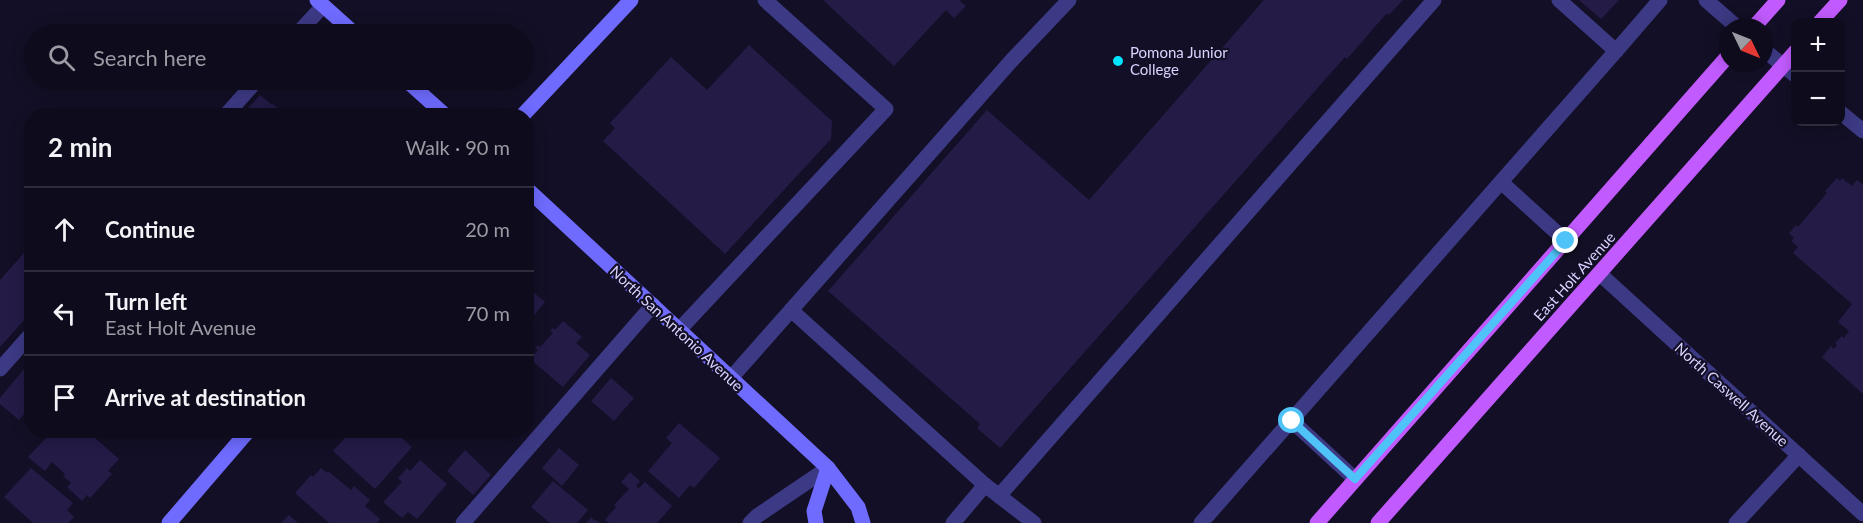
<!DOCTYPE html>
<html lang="en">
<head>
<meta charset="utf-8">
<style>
	body { margin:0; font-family:Lato,sans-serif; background:#171425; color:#f1f3f6 }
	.controls { position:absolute; right:18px; top:18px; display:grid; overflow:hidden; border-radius:12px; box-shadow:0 3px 15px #0003 }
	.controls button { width:54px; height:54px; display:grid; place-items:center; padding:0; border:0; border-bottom:2px solid #2e2b3b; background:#0e0b1c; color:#f1f3f6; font:30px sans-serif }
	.compass { position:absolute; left:1719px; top:18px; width:54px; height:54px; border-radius:50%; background:#0e0b1c; box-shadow:0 3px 15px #0003; rotate:133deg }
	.stop { position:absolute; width:18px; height:18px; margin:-14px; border:4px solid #4fc3f7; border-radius:50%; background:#fff }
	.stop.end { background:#4fc3f7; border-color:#fff; box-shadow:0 2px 6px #0008 }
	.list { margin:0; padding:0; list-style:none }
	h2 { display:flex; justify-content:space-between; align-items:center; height:78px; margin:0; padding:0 24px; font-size:26px }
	h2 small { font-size:20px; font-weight:400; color:#9b9ba3 }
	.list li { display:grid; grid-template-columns:39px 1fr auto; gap:18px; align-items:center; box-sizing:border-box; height:84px; padding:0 24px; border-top:2px solid #2e2b3b }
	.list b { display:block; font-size:22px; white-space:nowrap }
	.list p { margin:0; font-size:20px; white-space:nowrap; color:#9b9ba3 }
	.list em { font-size:20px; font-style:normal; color:#9b9ba3 }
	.icon { flex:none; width:33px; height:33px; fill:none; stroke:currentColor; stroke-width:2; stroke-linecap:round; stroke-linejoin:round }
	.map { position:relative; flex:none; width:1863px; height:523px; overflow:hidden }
	.search { position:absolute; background:#0e0b1c; box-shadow:0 3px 15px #0003; left:24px; top:24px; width:510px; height:66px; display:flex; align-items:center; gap:15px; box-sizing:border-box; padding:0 21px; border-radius:33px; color:#9b9ba3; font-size:22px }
	.panel { position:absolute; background:#0e0b1c; box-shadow:0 3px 15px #0003; left:24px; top:108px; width:510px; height:330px; border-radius:24px }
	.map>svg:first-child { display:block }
	.building { fill:#241b47 }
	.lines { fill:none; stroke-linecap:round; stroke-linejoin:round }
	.lane { stroke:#3d3a85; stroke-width:15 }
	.street { stroke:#3d3a85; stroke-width:15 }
	.secondary { stroke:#6f6bff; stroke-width:15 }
	.primary { stroke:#c25bff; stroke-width:15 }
	.route { stroke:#4fc3f7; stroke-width:8 }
	.poi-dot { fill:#00e5ff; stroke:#130f26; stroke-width:2 }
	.labels { text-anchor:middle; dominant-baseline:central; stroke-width:4.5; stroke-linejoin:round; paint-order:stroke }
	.poi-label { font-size:15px; fill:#d9d4ff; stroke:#130f26; text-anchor:start }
	.street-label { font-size:15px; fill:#d9d4ff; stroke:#130f26 }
</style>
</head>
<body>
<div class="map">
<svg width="1863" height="523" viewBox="0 0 1863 523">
	<rect width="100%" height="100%" fill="#130f26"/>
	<g class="building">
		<polygon points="823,0 959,0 966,6 954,18 946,10 894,66"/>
		<polygon points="1264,0 1403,0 1389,15 1387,13 1347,59 1345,57 1000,448 977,428 980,424 828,291 987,110 1089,200"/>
		<polygon points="1579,0 1619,0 1601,19"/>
		<polygon points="749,45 832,121 831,139 725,254 603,141 615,128 610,123 671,57 707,90"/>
		<polygon points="281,80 295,80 289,86"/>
		<polygon points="260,95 272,105 273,104 286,116 244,116 243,114"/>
		<polygon points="1837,178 1840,181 1842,178 1852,186 1857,180 1863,185 1863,394 1822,357 1831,346 1834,349 1837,345 1835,343 1842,336 1844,338 1849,331 1838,322 1852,304 1793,253 1798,247 1791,241 1794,238 1789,233 1796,225 1798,227 1827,193 1825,191"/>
		<polygon points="32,244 32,311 0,347 0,280"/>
		<polygon points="526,286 545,302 529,321 535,326 526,337"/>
		<polygon points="563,321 582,337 576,343 590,355 563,387 530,359 538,350 535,348 538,345 540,347 553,333 550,331 553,328 555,330"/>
		<polygon points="24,369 32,376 32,405 19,420 0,404 0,398"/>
		<polygon points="611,378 634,398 614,421 591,401"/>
		<polygon points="679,423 720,458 694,488 690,485 679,498 648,471 672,443 666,438"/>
		<polygon points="49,430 86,430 119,459 108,471 112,474 90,498 87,495 82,501 67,487 71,483 63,476 65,474 52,462 45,471 28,457 46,438 44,436"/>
		<polygon points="352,430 393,430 412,447 375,489 333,451"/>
		<polygon points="559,448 579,465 562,486 542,468"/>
		<polygon points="465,450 491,475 473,495 447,471"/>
		<polygon points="420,460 447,484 417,519 408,512 402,518 383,502 402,482 398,478 407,468 410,471"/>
		<polygon points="31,468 73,503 67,510 74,517 68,523 33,523 4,497"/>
		<polygon points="321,468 327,473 328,471 351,490 354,486 370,500 365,506 380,519 377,523 329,523 295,493 311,475 313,477"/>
		<polygon points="630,472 640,481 636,486 639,488 645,482 672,506 657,523 609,523 605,520 616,507 614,505 629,489 621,482"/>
		<polygon points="553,481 588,510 577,523 550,523 531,507"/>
		<polygon points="289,515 298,523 281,523"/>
		<polygon points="591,517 595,521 596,520 600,523 586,523"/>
	</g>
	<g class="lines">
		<g class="lane">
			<polyline points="297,34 323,6"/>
			<polyline points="1764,50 1796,76"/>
			<polyline points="1616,51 1660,0"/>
			<polyline points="1840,112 1863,131"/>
			<polyline points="225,116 257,80"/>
			<polyline points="1501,182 1566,241"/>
			<polyline points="791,310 985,485 1034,523"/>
			<polyline points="679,330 886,109 765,0"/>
			<polyline points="0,369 32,333"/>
			<polyline points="731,378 1012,60 1069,0"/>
			<polyline points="1292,421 1355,479"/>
			<polyline points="999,496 1434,0"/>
			<polyline points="463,523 653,305"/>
			<polyline points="953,523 985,485"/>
			<polyline points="1201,523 1616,51 1559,0"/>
			<polyline points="1736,523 1799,455"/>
		</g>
		<g class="street">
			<polyline points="1706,0 1737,27"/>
			<polyline points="1600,274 1863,514"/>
			<polyline points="750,523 757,516 828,468"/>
		</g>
		<g class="secondary">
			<polyline points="317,0 355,34"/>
			<polyline points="406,80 446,116"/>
			<polyline points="522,116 631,0"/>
			<polyline points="526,188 828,468 858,507 863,523"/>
			<polyline points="169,523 249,430"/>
			<polyline points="816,523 814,511 828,468"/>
		</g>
		<g class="primary">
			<polyline points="1820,22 1840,0"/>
			<polyline points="1754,27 1778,0"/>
			<polyline points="1317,523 1728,56"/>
			<polyline points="1378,523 1796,51"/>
		</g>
	</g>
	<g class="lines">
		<polyline class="route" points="1292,421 1355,479 1566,241"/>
	</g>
	<circle class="poi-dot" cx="1118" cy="61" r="6"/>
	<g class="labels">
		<g class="poi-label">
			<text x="1130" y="52">Pomona Junior<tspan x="1130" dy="17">College</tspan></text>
		</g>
		<g class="street-label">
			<text transform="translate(1574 276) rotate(-48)">East Holt Avenue</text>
			<text transform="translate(677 328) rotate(43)">North San Antonio Avenue</text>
			<text transform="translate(1732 394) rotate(42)">North Caswell Avenue</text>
		</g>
	</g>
</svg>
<div class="controls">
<button>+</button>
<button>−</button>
</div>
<svg class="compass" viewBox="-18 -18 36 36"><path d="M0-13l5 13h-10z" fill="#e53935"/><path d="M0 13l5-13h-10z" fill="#9b9ba3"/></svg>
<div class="stop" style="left:1292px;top:421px"></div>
<div class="stop end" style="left:1566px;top:241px"></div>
<div class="search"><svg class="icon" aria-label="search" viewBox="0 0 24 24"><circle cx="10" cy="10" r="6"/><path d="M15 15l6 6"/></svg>Search here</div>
<section class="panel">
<h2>2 min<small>Walk · 90 m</small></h2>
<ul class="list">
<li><svg class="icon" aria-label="ahead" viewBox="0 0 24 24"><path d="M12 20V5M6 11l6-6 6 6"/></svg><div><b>Continue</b></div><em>20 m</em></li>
<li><svg class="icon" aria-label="left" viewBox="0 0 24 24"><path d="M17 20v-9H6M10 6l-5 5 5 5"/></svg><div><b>Turn left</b><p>East Holt Avenue</p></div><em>70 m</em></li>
<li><svg class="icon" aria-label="arrive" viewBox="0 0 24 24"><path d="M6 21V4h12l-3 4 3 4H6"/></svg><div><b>Arrive at destination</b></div></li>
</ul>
</section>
</div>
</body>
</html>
